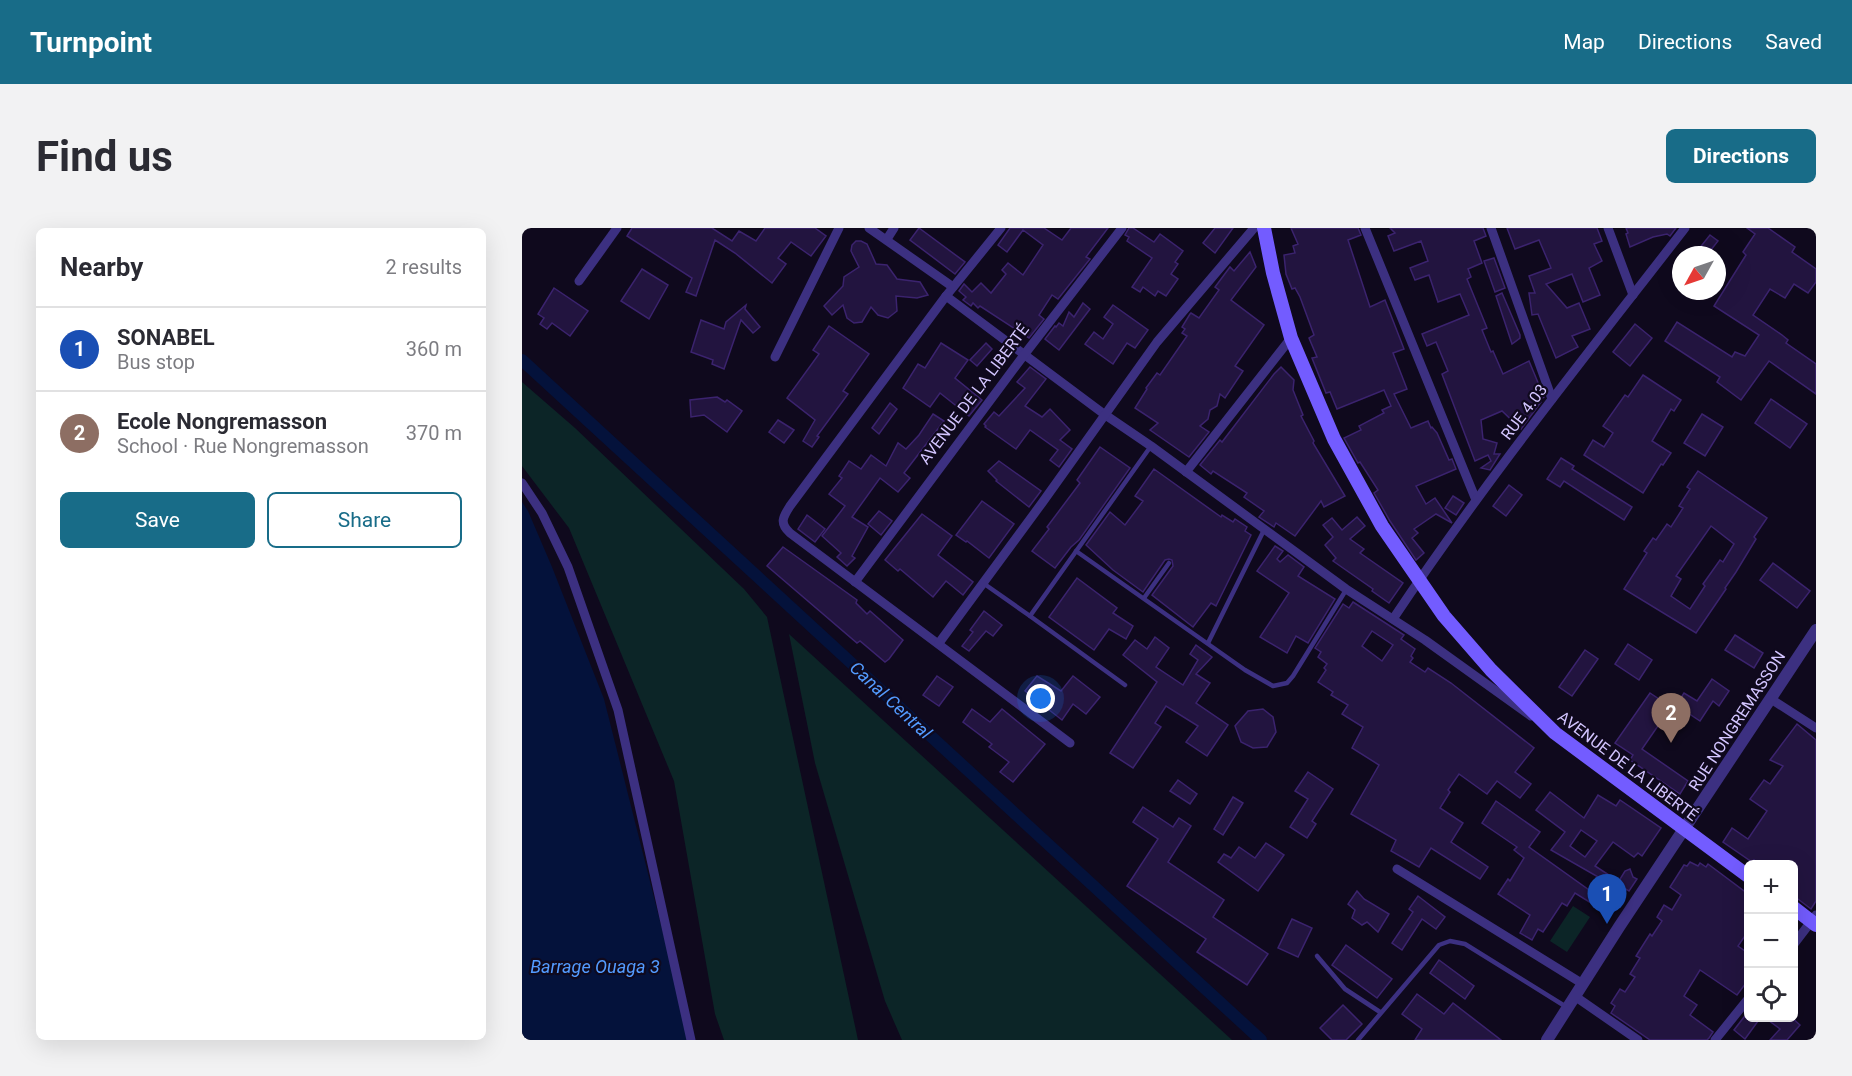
<!DOCTYPE html>
<html lang="en">
<head>
<meta charset="utf-8">
<style>
	body { margin:0; font-family:Roboto,sans-serif; background:#f2f2f3; color:#2b2b33 }
	.controls { position:absolute; right:18px; bottom:18px; display:grid; overflow:hidden; border-radius:9px; box-shadow:0 6px 24px #0002 }
	.controls button { width:54px; height:54px; display:grid; place-items:center; padding:0; border:0; border-bottom:2px solid #e1e1e2; background:#fff; color:#2b2b33; font:30px sans-serif }
	.compass { position:absolute; left:1150px; top:18px; width:54px; height:54px; border-radius:50%; background:#fff; box-shadow:0 6px 24px #0002; rotate:230deg }
	.you { position:absolute; left:519px; top:471px; width:21px; height:21px; margin:-15px; border:4px solid #fff; border-radius:50%; background:#1a73e8; box-shadow:0 0 0 9px #1a73e833 }
	.badge { display:grid; place-items:center; width:39px; height:39px; border-radius:50%; background:#186c88; color:#fff; font-size:20px; font-weight:700 }
	.pin { position:absolute; translate:-50% -50px; filter:drop-shadow(0 2px 3px #0008) }
	.pin::after { content:''; position:absolute; top:32px; width:21px; height:18px; background:inherit; clip-path:polygon(0 0,100% 0,50% 100%) }
	.list { margin:0; padding:0; list-style:none }
	h2 { display:flex; justify-content:space-between; align-items:center; height:78px; margin:0; padding:0 24px; font-size:26px }
	h2 small { font-size:20px; font-weight:400; color:#7c7c81 }
	.list li { display:grid; grid-template-columns:39px 1fr auto; gap:18px; align-items:center; box-sizing:border-box; height:84px; padding:0 24px; border-top:2px solid #e1e1e2 }
	.list b { display:block; font-size:22px; white-space:nowrap }
	.list p { margin:0; font-size:20px; white-space:nowrap; color:#7c7c81 }
	.list em { font-size:20px; font-style:normal; color:#7c7c81 }
	.actions { display:flex; gap:12px; padding:18px 24px }
	.actions a { flex:1; padding:14px 0; border:2px solid #186c88; border-radius:9px; text-align:center; font-size:21px; color:#186c88 }
	.actions .main { background:#186c88; color:#fff }
	.icon { flex:none; width:33px; height:33px; fill:none; stroke:currentColor; stroke-width:2; stroke-linecap:round; stroke-linejoin:round }
	.map { position:relative; flex:none; width:1294px; height:812px; overflow:hidden; border-radius:9px }
	header { display:flex; align-items:center; gap:36px; box-sizing:border-box; height:84px; padding:0 30px; background:#186c88; color:#fff }
	header strong { font-size:28px }
	nav { display:flex; gap:33px; margin-inline-start:auto; font-size:21px }
	.intro { display:flex; align-items:center; justify-content:space-between; box-sizing:border-box; height:144px; padding:0 36px }
	h1 { margin:0; font-size:42px }
	.button { padding:15px 27px; border-radius:9px; background:#186c88; color:#fff; font-size:21px; font-weight:700 }
	main { display:flex; gap:36px; padding:0 36px }
	aside { flex:1; background:#fff; border-radius:9px; box-shadow:0 6px 24px #0002 }
	.map>svg:first-child { display:block }
	.green { fill:#0c2527 }
	.water { fill:#04123b }
	.lines { fill:none; stroke-linecap:round; stroke-linejoin:round }
	.canal { stroke:#04123b; stroke-width:12 }
	.building { fill:#22143f; stroke:#3b236e; stroke-width:1.5; fill-rule:evenodd }
	.service { stroke:#3c3081; stroke-width:4.5 }
	.minor { stroke:#3c3081; stroke-width:9 }
	.tertiary { stroke:#3c3081; stroke-width:12 }
	.secondary { stroke:#735cff; stroke-width:14 }
	.labels { text-anchor:middle; dominant-baseline:central; stroke-width:4.5; stroke-linejoin:round; paint-order:stroke }
	.street-label { font-size:16px; fill:#d3c5ff; stroke:#0f091d }
	.water-label { font-size:18px; font-style:italic; fill:#539bff; stroke:#0f091d }
</style>
</head>
<body>
<header>
<strong>Turnpoint</strong>
<nav><a>Map</a><a>Directions</a><a>Saved</a></nav>
</header>
<div class="intro"><h1>Find us</h1><a class="button">Directions</a></div>
<main>
<aside>
<h2>Nearby<small>2 results</small></h2>
<ul class="list">
<li><span class="badge" style="background:#1a4fb4">1</span><div><b>SONABEL</b><p>Bus stop</p></div><em>360 m</em></li>
<li><span class="badge" style="background:#8d6e63">2</span><div><b>Ecole Nongremasson</b><p>School · Rue Nongremasson</p></div><em>370 m</em></li>
</ul>
<div class="actions"><a class="main">Save</a><a>Share</a></div>
</aside>
<div class="map">
<svg width="1294" height="812" viewBox="0 0 1294 812">
	<rect width="100%" height="100%" fill="#0f091d"/>
	<g class="green">
		<polygon points="0,154 53,200 222,361 245,389 336,812 202,812 193,786 152,553 47,300 0,238"/>
		<polygon points="267,406 710,812 380,812 363,773 293,535"/>
		<polygon points="1051,678 1068,689 1045,724 1028,713"/>
	</g>
	<polygon class="water" points="0,274 6,283 30,339 82,471 168,812 0,812"/>
	<g class="lines">
		<polyline class="canal" points="0,132 739,812"/>
	</g>
	<g class="building">
		<polygon points="110,0 190,0 210,13 217,3 234,13 243,0 293,0 304,8 289,28 269,14 256,30 264,36 250,55 213,25 193,12 174,68 164,64 170,50 105,8"/>
		<polygon points="397,0 443,34 433,46 388,12"/>
		<polygon points="488,0 522,0 540,12 549,0 586,0 564,29 568,31 536,71 530,67 517,87 522,91 507,110 458,78 456,80 451,75 449,78 441,72 444,69 437,63 442,56 450,64 459,55 469,65 484,46 480,42 486,35 501,47 521,17 501,2 485,24 476,17"/>
		<polygon points="607,0 611,0 632,14 638,6 661,23 653,34 656,36 649,46 656,51 644,68 636,63 633,68 621,59 618,64 610,59 630,30 605,13 607,9 603,7"/>
		<polygon points="693,0 711,0 693,25 681,15"/>
		<polygon points="769,0 836,0 839,7 826,12 848,79 863,72 882,121 871,125 885,161 872,166 889,200 906,193 909,200 910,199 915,205 927,232 930,231 934,241 894,258 904,276 913,270 930,295 914,286 892,301 896,305 890,310 902,325 894,332 868,293 852,265 856,262 838,234 836,235 822,210 839,202 837,198 862,185 860,182 869,178 862,162 815,181 808,164 804,165 790,130 795,129 787,110 792,107 778,69 773,60 770,61 764,46 762,27 773,25 771,18 776,16"/>
		<polygon points="868,0 961,0 964,8 952,13 960,35 946,41 949,49 945,51 965,100 960,102 969,124 971,123 981,146 1007,133 1022,169 1017,173 1019,174 999,201 980,183 959,192 961,211 975,215 972,226 978,226 968,242 959,240 969,233 966,227 953,233 920,146 926,143 914,114 905,118 900,106 947,87 938,66 916,74 907,47 893,52 888,40 906,33 899,13 872,23 866,8 873,5"/>
		<polygon points="985,0 1075,0 1080,13 1072,16 1080,33 1067,40 1078,67 1061,74 1050,46 1024,56 1045,80 1057,75 1068,101 1050,108 1056,119 1034,130 1016,86 1010,87 1007,65 1013,65 1007,48 1029,40 1017,12 993,21"/>
		<polygon points="1104,0 1154,0 1148,8 1145,6 1131,9 1108,19 1104,6 1106,5"/>
		<polygon points="1225,0 1246,0 1273,19 1270,24 1294,41 1294,54 1286,65 1272,56 1263,70 1248,61 1231,87 1260,107 1266,112 1264,115 1294,136 1294,166 1247,133 1219,172 1195,154 1198,149 1143,113 1155,94 1210,129 1213,124 1223,128 1237,107 1192,78 1224,27 1221,24 1233,6"/>
		<polygon points="1188,7 1196,13 1185,27 1172,27"/>
		<polygon points="334,13 339,13 345,16 354,36 365,37 375,51 398,54 406,67 395,70 374,68 375,83 366,90 356,87 349,79 340,94 332,95 325,90 321,77 310,87 302,78 321,58 322,49 337,39 329,23 330,17"/>
		<polygon points="728,24 734,39 709,72 742,97 713,138 721,143 703,170 698,166 695,178 688,182 686,191 678,198 687,204 667,229 628,202 636,195 613,180 625,161 624,160 635,145 638,147 665,108 660,105 663,101 660,99 668,86 669,85 677,90 697,62 693,59 708,39 712,43"/>
		<polygon points="972,30 983,60 973,64 962,33"/>
		<polygon points="120,41 146,57 127,91 99,73"/>
		<polygon points="32,60 66,83 48,108 30,95 25,101 18,96 22,90 16,86"/>
		<polygon points="980,65 998,107 998,110 990,116 974,68"/>
		<polygon points="561,75 568,81 537,122 523,111 533,98 534,99 537,95 541,98 547,84 552,89"/>
		<polygon points="224,77 223,81 238,99 231,105 219,92 202,141 190,136 191,132 169,124 179,92 202,101 204,94"/>
		<polygon points="591,77 626,102 613,120 605,115 591,136 563,116 572,104 581,111 591,96 582,89"/>
		<polygon points="1113,96 1130,110 1108,138 1091,124"/>
		<polygon points="307,98 347,126 321,163 326,166 295,208 297,209 290,219 281,213 293,192 265,170 297,126 291,122"/>
		<polygon points="419,115 446,132 433,150 460,172 447,188 418,165 408,179 381,160 396,136 403,140"/>
		<polygon points="464,115 470,121 455,138 448,132"/>
		<polygon points="508,139 524,151 503,178 520,189 528,181 548,202 538,212 550,221 537,239 528,232 536,222 508,202 494,221 463,199 464,198 462,196 472,184 477,188 503,160 495,154"/>
		<polygon points="759,139 772,152 771,162 781,187 779,188 792,213 791,215 823,268 802,279 799,273 773,308 754,295 752,299 737,289 742,283 722,269 725,265 691,243 689,246 678,237 698,212 700,214 752,146"/>
		<polygon points="1121,147 1159,172 1152,183 1149,181 1130,213 1149,225 1141,237 1139,236 1121,265 1062,227 1071,212 1082,219 1091,205 1081,198 1103,167 1106,169"/>
		<polygon points="195,169 203,174 205,172 220,183 205,204 182,187 169,189 168,172"/>
		<polygon points="1249,171 1285,196 1268,220 1233,195"/>
		<polygon points="368,175 375,181 357,206 350,200"/>
		<polygon points="411,186 422,193 382,245 388,250 376,264 358,250 330,289 346,299 330,328 333,330 325,338 315,329 319,325 300,308 323,278 307,266 320,250 317,248 327,233 339,241 349,227 364,238 376,215 384,221 397,207"/>
		<polygon points="1180,186 1201,199 1183,228 1162,215"/>
		<polygon points="256,192 272,202 262,215 247,204"/>
		<polygon points="578,219 608,240 557,312 549,319 533,340 510,323 527,301 525,299 558,255 555,252"/>
		<polygon points="1039,230 1052,238 1050,241 1110,279 1102,292 1042,253 1038,259 1025,251"/>
		<polygon points="477,233 519,263 507,279 474,253 475,252 466,243"/>
		<polygon points="632,241 699,289 700,287 711,294 713,291 725,299 723,303 729,307 694,378 689,375 671,399 630,367 651,338 650,332 647,331 643,332 621,364 591,342 564,317 588,284 603,297 621,273 613,268"/>
		<path d="M1176,243L1245,290L1232,309L1234,311L1214,344L1203,360L1204,361L1174,405L1102,361L1125,325L1122,323L1131,310L1134,312L1145,296L1149,299L1161,280L1157,278L1168,261L1165,259ZM1189,298L1212,316L1201,334L1198,332L1181,356L1183,358L1168,381L1149,368L1159,351L1154,348Z"/>
		<polygon points="987,257 1000,267 984,288 971,278"/>
		<polygon points="931,268 942,275 934,287 923,280"/>
		<polygon points="460,273 492,296 467,330 445,313 444,314 434,307"/>
		<polygon points="357,283 370,293 359,307 346,296"/>
		<polygon points="400,286 430,308 416,327 451,354 441,367 424,353 411,369 378,341 376,343 363,332"/>
		<polygon points="285,287 303,301 293,314 276,301"/>
		<polygon points="835,289 843,298 828,311 842,321 838,325 881,355 867,375 850,363 851,361 811,333 814,330 803,317 811,309 801,297 810,290 820,302"/>
		<polygon points="753,318 761,323 755,331 758,334 766,327 782,339 776,348 813,371 786,415 774,408 765,425 738,409 767,365 735,343"/>
		<polygon points="261,319 335,372 334,375 345,386 348,383 381,412 367,431 363,434 338,413 335,415 245,338"/>
		<polygon points="1251,335 1288,363 1275,380 1238,352"/>
		<polygon points="555,350 595,380 591,385 611,398 604,411 587,401 572,422 527,389"/>
		<path d="M831,374L882,407L879,411L893,421L889,428L891,430L888,434L903,444L906,440L929,455L1012,520L993,544L1009,556L998,570L975,553L965,566L937,546L926,562L928,564L918,580L941,595L929,614L966,639L958,651L909,620L897,639L869,623L874,612L829,586L857,537L830,520L841,499L820,486L826,477L809,467L811,464L796,454L804,442L802,440L805,436L796,429L799,424L793,420L821,376L827,380ZM850,403L871,417L860,433L840,418Z"/>
		<polygon points="462,383 480,397 471,408 464,403 447,423 440,418 451,404 448,402"/>
		<polygon points="1213,407 1241,425 1232,440 1203,422"/>
		<polygon points="633,409 647,420 634,439 661,457 676,432 668,426 674,417 690,429 674,446 688,455 674,475 706,497 685,528 664,514 676,498 644,478 633,495 639,499 611,540 588,525 635,454 601,427 613,412 625,421"/>
		<polygon points="1106,416 1130,432 1117,452 1093,436"/>
		<polygon points="1063,422 1076,431 1050,468 1037,459"/>
		<polygon points="415,448 431,459 417,478 401,467"/>
		<polygon points="515,448 539,463 551,448 578,469 564,486 551,476 540,492 503,463"/>
		<polygon points="1190,451 1207,463 1197,478 1191,473 1178,493 1154,477 1162,465 1175,473"/>
		<polygon points="1128,465 1149,479 1120,521 1166,553 1158,566 1108,532 1111,527 1093,515"/>
		<polygon points="450,481 468,494 480,481 523,516 491,554 478,544 487,534 467,519 470,516 441,494"/>
		<polygon points="741,481 751,489 754,504 745,519 731,520 719,514 713,498 726,483"/>
		<polygon points="1275,496 1294,512 1294,673 1289,681 1272,668 1272,636 1238,636 1232,632 1230,634 1201,614 1210,600 1226,611 1245,583 1228,571 1242,552 1248,556 1261,538 1248,532"/>
		<polygon points="786,544 811,561 790,593 794,596 785,610 768,599 786,571 773,563"/>
		<polygon points="656,552 675,566 668,576 648,563"/>
		<path d="M1028,564L1062,590L1076,567L1094,578L1098,572L1139,600L1120,628L1116,625L1112,629L1091,614L1073,638L1087,647L1083,653L1029,622L1043,604L1014,582ZM1059,602L1075,613L1063,629L1048,618Z"/>
		<polygon points="711,569 721,575 701,607 692,601"/>
		<polygon points="974,573 1018,604 1007,619 1074,667 1069,675 1053,665 1045,678 1040,675 1021,704 1016,701 1010,712 998,705 1008,687 976,666 986,651 988,653 1002,630 992,622 995,619 960,595"/>
		<polygon points="621,579 651,599 657,590 669,598 646,634 702,672 691,689 746,726 725,757 675,724 684,711 605,658 636,611 611,594"/>
		<polygon points="744,615 762,627 736,663 696,634 702,626 709,630 717,619 733,630"/>
		<polygon points="1168,634 1176,638 1178,635 1184,639 1186,636 1226,666 1223,670 1227,672 1227,702 1216,718 1227,726 1227,751 1215,767 1178,742 1162,768 1175,777 1168,787 1191,804 1187,810 1185,812 1128,812 1089,785 1093,778 1089,775 1098,761 1103,764 1113,749 1108,746 1118,730 1114,728 1128,706 1130,708 1140,693 1135,689 1142,677 1150,682 1159,667 1148,659 1162,637 1165,638"/>
		<polygon points="1108,641 1111,649 1115,651 1107,663 1095,656 1103,643"/>
		<polygon points="835,663 842,671 867,686 856,704 845,694 840,697 830,690 833,682 826,676"/>
		<polygon points="896,668 923,689 914,701 900,691 880,722 870,715 891,684 887,681"/>
		<polygon points="770,691 790,700 776,729 756,720"/>
		<polygon points="824,717 870,751 855,770 810,737"/>
		<polygon points="917,732 952,758 943,771 908,745"/>
		<polygon points="895,766 922,786 931,775 979,812 893,812 900,801 880,786"/>
		<polygon points="821,777 840,796 824,812 810,812 798,800"/>
		<polygon points="1222,789 1239,789 1223,811 1212,802"/>
		<polygon points="1242,789 1269,789 1278,797 1265,812 1248,812 1258,801"/>
	</g>
	<g class="lines">
		<g class="service">
			<polyline points="554,323 723,442 751,458 765,455 771,448 824,362"/>
			<polyline points="461,355 508,388"/>
			<polyline points="622,370 647,335"/>
			<polyline points="686,415 742,302"/>
			<polyline points="603,457 508,388 629,218"/>
			<polyline points="795,728 823,761 858,784"/>
			<polyline points="836,812 917,717 928,713 943,716 1046,780"/>
		</g>
		<g class="minor">
			<polyline points="347,0 431,59"/>
			<path d="M479,0L424,68L268,278C261,289 257,295 268,305L548,515"/>
			<polyline points="843,0 954,272"/>
			<polyline points="969,0 1030,171"/>
			<polyline points="1086,0 1111,67"/>
			<polyline points="365,11 372,0"/>
			<polyline points="57,53 95,0"/>
			<polyline points="424,68 582,186 629,218 824,361 903,412 1009,488"/>
			<polyline points="253,129 317,0"/>
			<polyline points="664,244 769,110"/>
			<polyline points="0,255 20,285 46,339 96,482 169,812"/>
			<polyline points="333,354 502,127 600,0"/>
			<path d="M871,391C961,256 1063,129 1163,0"/>
			<polyline points="417,415 520,275 635,114 732,0"/>
			<polyline points="1249,471 1294,500"/>
			<polyline points="875,641 1061,756"/>
			<polyline points="1272,716 1294,687"/>
			<polyline points="1054,769 1116,812"/>
			<polyline points="1193,812 1226,771"/>
		</g>
		<polyline class="tertiary" points="1025,812 1097,699 1294,402"/>
		<g class="secondary">
			<polyline points="742,0 751,45 769,110 812,211 860,298 922,388 969,442 1033,505 1226,648"/>
			<polyline points="1272,680 1294,697"/>
		</g>
	</g>
	<g class="labels">
		<g class="street-label">
			<text transform="translate(452 166) rotate(-53)">AVENUE DE LA LIBERTÉ</text>
			<text transform="translate(1002 184) rotate(-53)">RUE 4.03</text>
			<text transform="translate(1215 493) rotate(-57)">RUE NONGREMASSON</text>
			<text transform="translate(1106 538) rotate(37)">AVENUE DE LA LIBERTÉ</text>
		</g>
		<g class="water-label">
			<text transform="translate(369 472) rotate(43)">Canal Central</text>
			<text x="73" y="738">Barrage Ouaga 3</text>
		</g>
	</g>
</svg>
<div class="controls">
<button>+</button>
<button>−</button>
<button><svg class="icon" aria-label="locate" viewBox="0 0 24 24"><circle cx="12" cy="12" r="6"/><path d="M12 2v4M12 18v4M2 12h4M18 12h4"/></svg></button>
</div>
<svg class="compass" viewBox="-18 -18 36 36"><path d="M0-13l5 13h-10z" fill="#e53935"/><path d="M0 13l5-13h-10z" fill="#7c7c81"/></svg>
<div class="you"></div>
<div class="pin badge" style="left:1085px;top:696px;background:#1a4fb4">1</div>
<div class="pin badge" style="left:1149px;top:515px;background:#8d6e63">2</div>
</div>
</main>
</body>
</html>
